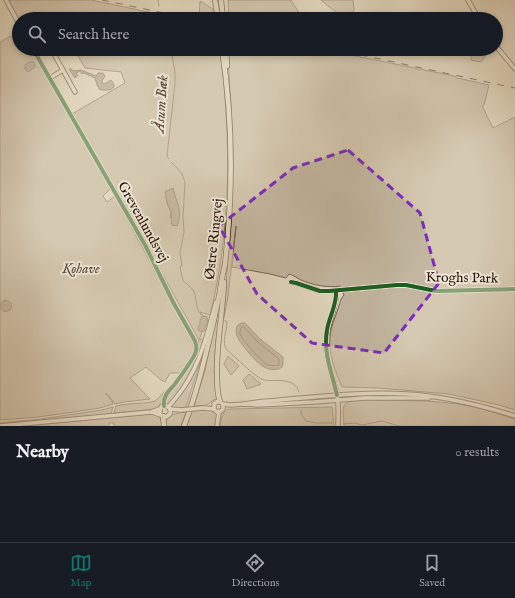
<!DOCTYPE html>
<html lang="en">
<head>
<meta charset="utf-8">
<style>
	body { margin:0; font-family:"IM FELL English",serif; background:#242831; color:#f1f3f6 }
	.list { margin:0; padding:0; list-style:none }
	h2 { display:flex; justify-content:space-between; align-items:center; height:52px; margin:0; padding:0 16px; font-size:17px }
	h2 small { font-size:13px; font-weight:400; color:#9ea1a6 }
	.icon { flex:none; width:22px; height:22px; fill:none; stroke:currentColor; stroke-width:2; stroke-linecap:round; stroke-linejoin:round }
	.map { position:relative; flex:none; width:515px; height:426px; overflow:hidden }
	.search { position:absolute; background:#171b24; box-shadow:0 2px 6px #0003; left:12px; right:12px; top:12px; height:44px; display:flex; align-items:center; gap:10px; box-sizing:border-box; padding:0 14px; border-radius:22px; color:#9ea1a6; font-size:15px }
	.sheet { height:116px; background:#171b24 }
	nav { display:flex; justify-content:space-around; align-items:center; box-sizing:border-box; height:56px; border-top:1px solid #363941; background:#171b24; font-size:11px; color:#9ea1a6 }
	nav a { display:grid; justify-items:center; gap:2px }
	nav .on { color:#0f766e }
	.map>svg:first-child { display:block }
	.green { fill:#c3b7a1; stroke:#766454; fill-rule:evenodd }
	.water { fill:#a39581; stroke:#726050 }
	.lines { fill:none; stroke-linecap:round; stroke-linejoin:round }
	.shore { stroke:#665244; stroke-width:1 }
	.stream { stroke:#726050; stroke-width:1 }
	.minor-casing { stroke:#574235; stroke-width:5.5 }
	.major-casing { stroke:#281007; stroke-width:6 }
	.minor { stroke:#ede6d6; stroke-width:3.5 }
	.major { stroke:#e3d9c0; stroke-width:4.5 }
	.rail { stroke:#281007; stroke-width:1; stroke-dasharray:7 7; stroke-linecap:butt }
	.minor-bridge-casing { stroke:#574235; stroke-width:5.5; stroke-linecap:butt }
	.minor-bridge { stroke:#ede6d6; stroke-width:3.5 }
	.cycleway-casing { stroke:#ede6d6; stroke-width:6 }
	.cycleway { stroke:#1b5e20; stroke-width:4 }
	.marked { fill:none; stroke:#7b2cbf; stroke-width:3; stroke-dasharray:8 5; stroke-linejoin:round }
	.labels { text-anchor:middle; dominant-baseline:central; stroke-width:4; stroke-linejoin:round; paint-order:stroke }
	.street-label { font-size:14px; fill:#281007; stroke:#ede6d6 }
	.park-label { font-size:14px; font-style:italic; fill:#5e4a3d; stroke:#ede6d6 }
	.water-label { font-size:15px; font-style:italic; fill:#5f4c3e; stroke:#ede6d6 }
</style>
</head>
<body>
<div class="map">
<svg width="515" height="426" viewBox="0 0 515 426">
	<rect width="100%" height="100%" fill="#e3d9c0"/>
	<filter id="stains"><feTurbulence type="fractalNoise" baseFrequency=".005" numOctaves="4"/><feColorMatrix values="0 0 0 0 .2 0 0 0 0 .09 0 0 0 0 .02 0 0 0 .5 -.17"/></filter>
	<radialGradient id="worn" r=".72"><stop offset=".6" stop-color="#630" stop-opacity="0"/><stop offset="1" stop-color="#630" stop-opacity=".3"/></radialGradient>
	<g class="green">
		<polygon points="9,0 91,0 182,19 19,19 19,21"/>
		<polygon points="228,0 291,0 303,19 229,19"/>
		<polygon points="321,0 353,0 354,9 351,19 344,19"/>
		<polygon points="200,1 213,9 213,19 199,18"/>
		<polygon points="19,32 19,49 30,49 111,188 103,196 107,202 115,196 193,343 194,352 180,373 170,373 165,382 161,380 146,367 130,378 150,399 124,402 115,404 113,401 106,393 106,394 112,401 113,404 100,408 67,413 38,417 0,420 0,42"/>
		<path d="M74,49H220C231,138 232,228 210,315L200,312L205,325L199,340L205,338L198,356L190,375L171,401L169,403L166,404V397C180,381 195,362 199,340L116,191L72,114L125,83L121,72L85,68ZM173,188L174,195L178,204L170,218L171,212L167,203L165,192Z"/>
		<path d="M227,49H321L454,76L457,78L489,85L484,105L482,106L493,128L515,117V410L499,405L449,394L378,388L342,387C335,371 328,353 330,336C331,326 335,318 338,309C340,304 340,299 344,295L340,286C327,288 313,285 301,280C297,278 293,275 289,274L286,278L270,274L232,267L236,226L228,296L224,318C227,262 233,206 233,150C232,116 230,83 227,49Z"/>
		<polygon points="472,49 490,49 481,62 471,60"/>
		<polygon points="215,321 219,321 216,341 214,371 217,398 212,401 207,405 194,406 205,371"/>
		<path d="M204,350L186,407L173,409L171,406C187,390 195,371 204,350Z"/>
		<polygon points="228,356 239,366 231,375 224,364"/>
		<polygon points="249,374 261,384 247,389 243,380"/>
		<path d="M167,389C163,396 163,404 156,409L114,413L116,406C126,403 147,404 155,401C159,398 163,393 167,389Z"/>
		<path d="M380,400C403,401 426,400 449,403C471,405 494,412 515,419V426H344C344,420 342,412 344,406C346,398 372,400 380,400Z"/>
		<polygon points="113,407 111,414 0,424 0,423 41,419 102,410"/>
		<path d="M332,407L334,426H220C222,419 221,412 229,409Z"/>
		<polygon points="211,410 217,414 215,426 185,426 191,411"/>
		<polygon points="186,412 181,426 166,426 166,418 174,414"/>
		<polygon points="151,414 156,415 161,419 162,426 114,426 114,423 109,423 109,426 23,426"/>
	</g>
	<g class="water">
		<polygon points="29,62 34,62 35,66 35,67 28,72 25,69 25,65"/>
		<polygon points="69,69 71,69 74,71 81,70 96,76 98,73 103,73 105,76 102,81 103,84 106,83 109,81 111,80 114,84 114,87 110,90 100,90 97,85 95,78 84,73 82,74 80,71 76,73 78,76 76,76 75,78"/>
		<path d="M173,188C174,194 176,198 178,204C180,209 180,221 177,226L172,225C170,220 172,217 171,212C171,211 169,206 168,205C167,201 166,196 165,192Z"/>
		<circle cx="6" cy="306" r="5.5"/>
		<polygon points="205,316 208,319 207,323 204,331 201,332 198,330 198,327 200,324 200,320 202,317"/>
		<path d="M241,323H245L247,325L260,339L283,357V364L282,367C276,371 270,370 264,367C258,365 239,342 237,336C236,332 236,329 237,326Z"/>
	</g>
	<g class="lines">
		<path class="shore" d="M244,327L258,342L279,359V365C274,366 270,366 266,364C261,361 242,340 240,334C240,331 240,331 241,328Z"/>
		<g class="stream">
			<polyline points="158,0 159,6"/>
			<polyline points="161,16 161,19"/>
			<polyline points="169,159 167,156 175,83 175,72 171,49"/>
			<path d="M172,163L177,168L182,174L185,182L183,217L184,232L180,253L182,266L180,267L183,281C187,284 190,286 193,290C199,300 192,313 208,317"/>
			<path d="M224,320L227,322C227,332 221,342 227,350C234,356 256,378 264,380C276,382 294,376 299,392"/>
			<polyline points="301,410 301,414 306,421 316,423 332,423"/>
			<polyline points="343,424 355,423 362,425 382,421 399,426"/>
		</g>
		<defs>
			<g id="minor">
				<polyline points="6,0 19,24"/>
				<polyline points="468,0 479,19"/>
				<polyline points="496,46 515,69"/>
				<path d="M33,49L145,245L173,302L195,341C196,344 197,347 196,351C195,357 180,377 175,384C169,391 163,395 164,406"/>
				<polyline points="62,49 54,54 75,92"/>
				<polyline points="50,78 63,70"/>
				<polyline points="291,282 296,283 320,291 329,291 397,285 406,285 436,291 515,289"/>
				<path d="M336,291C338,307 326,324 326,342C325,360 334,377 337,395C339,405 338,416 338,426"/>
				<polyline points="223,404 223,409 221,411 217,412 214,409 214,404 218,401 223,404 231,405 244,404 258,405 314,402 365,398 429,398"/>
				<path d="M244,404L258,402C308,398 357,391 407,394C444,396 480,405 515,416"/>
				<path d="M168,407C174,401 179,394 184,387C201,361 208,332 216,302"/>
				<polyline points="203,408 214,409"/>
				<polyline points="170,409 181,410"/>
				<path d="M152,412L166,417L170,414C171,410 170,407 166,406H162L160,409V414"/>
				<polyline points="0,426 151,412 160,409"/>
				<polyline points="217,426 219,412"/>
			</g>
			<g id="major">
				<polyline points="215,0 218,19"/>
				<polyline points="221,0 223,19"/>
				<polyline points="226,49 227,66"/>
				<path d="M220,402C217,393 217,384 217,375C216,344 223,313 224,282"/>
				<polyline points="163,416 164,426"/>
				<path d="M184,426C193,403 200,378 206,353C211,333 216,312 220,291C221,282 223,273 225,264C233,193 233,120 222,49"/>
			</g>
		</defs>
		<use href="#minor" class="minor-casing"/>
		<use href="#major" class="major-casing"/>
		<use href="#minor" class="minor"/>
		<use href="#major" class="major"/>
		<g class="rail">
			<polyline points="102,0 192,19"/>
			<polyline points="333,49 515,88"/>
		</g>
		<defs>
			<polyline id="minor-bridge" points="181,410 203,408"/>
		</defs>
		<use href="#minor-bridge" class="minor-bridge-casing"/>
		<use href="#minor-bridge" class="minor-bridge"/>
		<defs>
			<g id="cycleway">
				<path d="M33,49L145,245L173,302L195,341C196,344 197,347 196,351C195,357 180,377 175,384C169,391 163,395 164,406"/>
				<polyline points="291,282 296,283 320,291 329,291 397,285 406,285 436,291 515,289"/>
				<path d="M336,291C337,305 329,317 327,330C323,353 332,373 337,395"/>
			</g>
		</defs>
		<use href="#cycleway" class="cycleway-casing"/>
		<use href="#cycleway" class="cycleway"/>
	</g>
	<path d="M0 0H515V426H0ZM348,150L420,213L439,283L384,353L312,343L257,294L219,226L293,168Z" fill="#e3d9c0" fill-opacity=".55" fill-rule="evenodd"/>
	<path class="marked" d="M348,150L420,213L439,283L384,353L312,343L257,294L219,226L293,168Z"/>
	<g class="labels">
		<g class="street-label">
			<text transform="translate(143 222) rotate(61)">Grevenlundsvej</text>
			<text transform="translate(214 239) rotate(-84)">Østre Ringvej</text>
			<text transform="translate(462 278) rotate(1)">Kroghs Park</text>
		</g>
		<g class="park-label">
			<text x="81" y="269">Kohave</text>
		</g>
		<g class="water-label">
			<text transform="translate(161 104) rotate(-86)">Åsum Bæk</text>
		</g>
	</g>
	<rect width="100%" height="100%" filter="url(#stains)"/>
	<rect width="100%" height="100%" fill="url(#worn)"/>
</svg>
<div class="search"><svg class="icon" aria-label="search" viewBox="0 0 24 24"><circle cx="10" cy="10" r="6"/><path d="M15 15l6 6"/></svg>Search here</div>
</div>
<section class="sheet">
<h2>Nearby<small>0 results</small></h2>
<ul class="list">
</ul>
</section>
<nav>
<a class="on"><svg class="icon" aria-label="map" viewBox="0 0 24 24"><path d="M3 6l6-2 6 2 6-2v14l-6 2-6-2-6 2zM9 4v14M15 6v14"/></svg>Map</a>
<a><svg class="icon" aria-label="directions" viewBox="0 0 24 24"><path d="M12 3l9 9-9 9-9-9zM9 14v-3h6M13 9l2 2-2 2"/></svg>Directions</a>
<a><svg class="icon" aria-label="saved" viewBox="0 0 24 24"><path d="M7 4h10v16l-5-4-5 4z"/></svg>Saved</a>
</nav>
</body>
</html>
